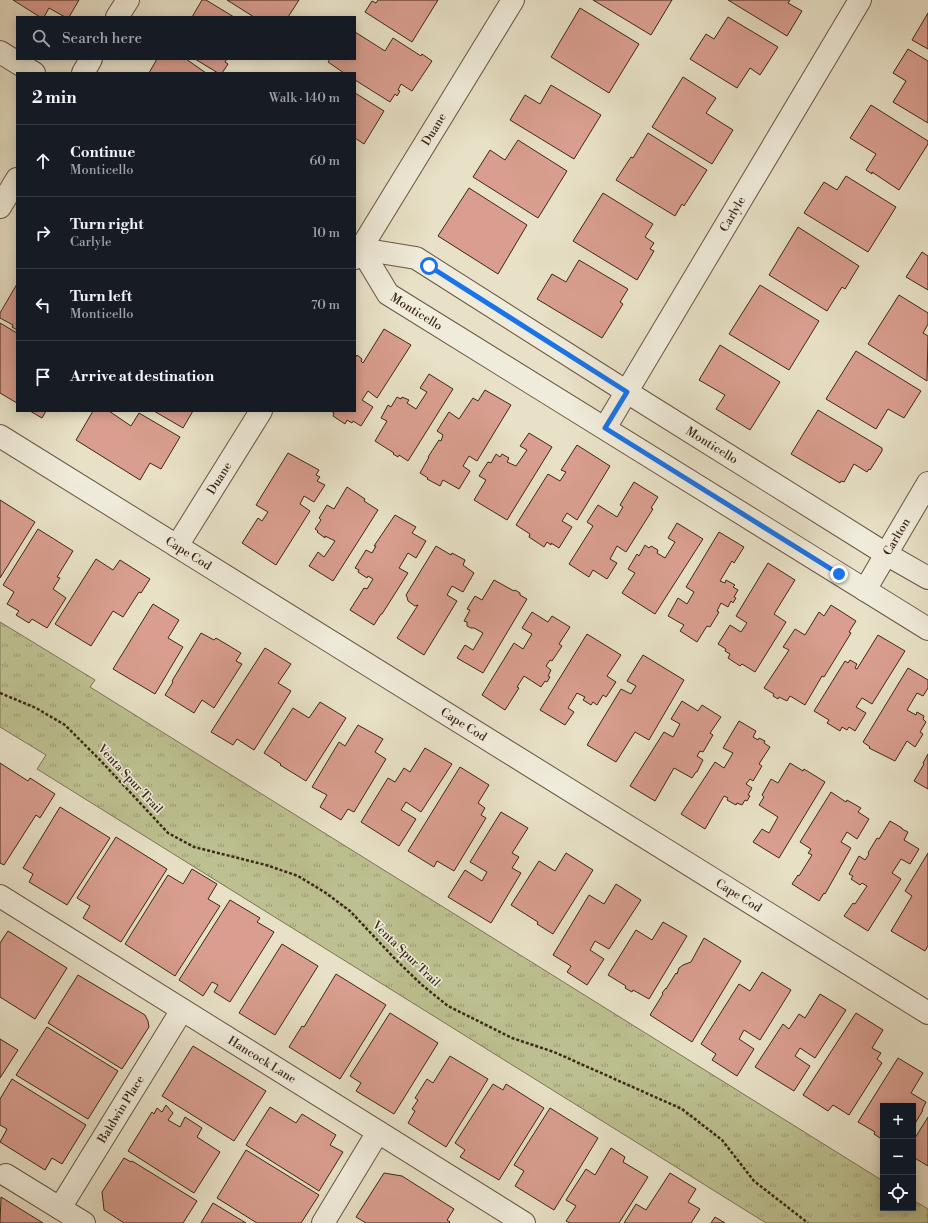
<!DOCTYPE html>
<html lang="en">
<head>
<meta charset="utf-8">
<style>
	body { margin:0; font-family:"Libre Bodoni",serif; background:#242831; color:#f1f3f6 }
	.controls { position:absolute; right:12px; bottom:12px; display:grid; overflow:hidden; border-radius:0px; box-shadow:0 2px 10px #0003 }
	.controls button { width:36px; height:36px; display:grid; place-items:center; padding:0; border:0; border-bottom:1px solid #363941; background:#171b24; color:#f1f3f6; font:20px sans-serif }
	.stop { position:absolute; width:12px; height:12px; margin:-9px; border:3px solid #1a73e8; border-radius:50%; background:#fff }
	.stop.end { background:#1a73e8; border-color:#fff; box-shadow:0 1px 4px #0008 }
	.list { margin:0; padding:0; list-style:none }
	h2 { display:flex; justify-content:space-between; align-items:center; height:52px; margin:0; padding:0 16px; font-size:17px }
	h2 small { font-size:13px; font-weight:400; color:#9ea1a6 }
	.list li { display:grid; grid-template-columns:26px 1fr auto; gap:12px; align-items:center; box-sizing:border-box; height:72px; padding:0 16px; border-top:1px solid #363941 }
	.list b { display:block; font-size:15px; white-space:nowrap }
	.list p { margin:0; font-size:13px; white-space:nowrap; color:#9ea1a6 }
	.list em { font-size:13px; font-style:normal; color:#9ea1a6 }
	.icon { flex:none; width:22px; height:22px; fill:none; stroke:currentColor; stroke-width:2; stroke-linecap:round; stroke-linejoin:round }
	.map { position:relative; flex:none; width:928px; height:1223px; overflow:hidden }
	.search { position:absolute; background:#171b24; box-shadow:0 2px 10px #0003; left:16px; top:16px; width:340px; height:44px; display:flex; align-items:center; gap:10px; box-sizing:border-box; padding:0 14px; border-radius:0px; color:#9ea1a6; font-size:15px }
	.panel { position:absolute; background:#171b24; box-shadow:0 2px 10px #0003; left:16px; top:72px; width:340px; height:340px; border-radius:0px }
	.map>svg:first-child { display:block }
	.park { fill:url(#park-tufts); stroke:#7e7454 }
	.building { fill:#d99e8f; stroke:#3e2716 }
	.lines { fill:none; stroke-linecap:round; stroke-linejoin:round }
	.minor-casing { stroke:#685642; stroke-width:24 }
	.path { stroke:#3e2716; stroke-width:2.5; stroke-dasharray:3 2; stroke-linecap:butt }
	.minor { stroke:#f0ecdb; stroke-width:22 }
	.route { stroke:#1a73e8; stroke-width:5 }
	.labels { text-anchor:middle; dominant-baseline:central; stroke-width:3; stroke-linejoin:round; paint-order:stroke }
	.street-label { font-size:12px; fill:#3e2716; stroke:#f0ecdb }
</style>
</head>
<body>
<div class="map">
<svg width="928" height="1223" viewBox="0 0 928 1223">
	<defs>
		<pattern id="park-tufts" width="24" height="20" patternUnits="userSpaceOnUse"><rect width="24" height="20" fill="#bdc191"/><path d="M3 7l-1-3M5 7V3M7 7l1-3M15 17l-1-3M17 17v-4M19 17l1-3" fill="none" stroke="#9b9d75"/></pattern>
	</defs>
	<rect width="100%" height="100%" fill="#e8e1c7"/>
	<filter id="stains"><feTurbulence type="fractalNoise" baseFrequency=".005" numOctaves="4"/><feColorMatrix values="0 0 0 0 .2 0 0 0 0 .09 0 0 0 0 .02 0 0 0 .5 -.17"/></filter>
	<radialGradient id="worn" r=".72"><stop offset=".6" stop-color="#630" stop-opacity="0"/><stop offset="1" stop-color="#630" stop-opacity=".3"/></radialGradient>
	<polygon class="park" points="0,622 95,680 90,687 883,1181 883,1208 913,1208 913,1200 928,1209 928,1223 766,1223 37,769 46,755 0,727"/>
	<g class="building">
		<polygon points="13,0 79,0 69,17 65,17 49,8 44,17 40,17"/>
		<polygon points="202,0 206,0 234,17 192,17"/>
		<polygon points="227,0 299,0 288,17 254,17"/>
		<polygon points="378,0 438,0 412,42 365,12 372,1 376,3"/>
		<polygon points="593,0 672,0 651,35"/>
		<polygon points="728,0 790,0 788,3 802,11 787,36"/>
		<polygon points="580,8 639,44 609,93 551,57"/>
		<polygon points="928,13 928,49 912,40"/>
		<polygon points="728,17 778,47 760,75 750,68 737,88 690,59 706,34 714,39"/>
		<polygon points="355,32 385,51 393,38 421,56 422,54 432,61 412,91 401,84 398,90 400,91 397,96 395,94 390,102 355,80 355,73 344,73 328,62 330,59 355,59"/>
		<polygon points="908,49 928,61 928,123 893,102 906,81 893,73"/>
		<polygon points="157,59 186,59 206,73 149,73"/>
		<polygon points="195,59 227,59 225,62 228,64 222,73 218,73"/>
		<polygon points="683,77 716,98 706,113 733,130 712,164 652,127"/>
		<polygon points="551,85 601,115 574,159 510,120 525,95 540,104"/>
		<polygon points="355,93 384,111 364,144 355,138"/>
		<polygon points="871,105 928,141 928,144 899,190 872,172 872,174 866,170 876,154 850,138"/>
		<polygon points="648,133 707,170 684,206 682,204 675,216 616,180 631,157 633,158"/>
		<polygon points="518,140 567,171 538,218 473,177 490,150 505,160"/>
		<polygon points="846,176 896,207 868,252 804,213 824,182 837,190"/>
		<polygon points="469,188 527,225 498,274 438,236"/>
		<polygon points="603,193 653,224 645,237 654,243 650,249 654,251 637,280 573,241"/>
		<polygon points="798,227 859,266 845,289 842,287 827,311 769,275"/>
		<polygon points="922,252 928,256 928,290 906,277"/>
		<polygon points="579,260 628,289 620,302 623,304 602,338 537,299 552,274 566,282"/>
		<polygon points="17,284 17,330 12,327 13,325 0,318 0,313"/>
		<polygon points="760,285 819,321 789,370 729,334"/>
		<polygon points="899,295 928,313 928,324 923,333 928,336 927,381 868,344"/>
		<polygon points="0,323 17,333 17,403 0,393"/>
		<polygon points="384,329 411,345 377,398 368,391 362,400 373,407 361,426 353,421 352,423 347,420 345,424 333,416 334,413 331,411 355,411 355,358 357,355 362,359 361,361 363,363"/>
		<polygon points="720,345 780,382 750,430 716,409 725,395 699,380"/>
		<polygon points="856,351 921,391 904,418 888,409 876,429 826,399"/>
		<polygon points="429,374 453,389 408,461 399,455 398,457 393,454 394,453 375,441 387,421 381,418 388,405 391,407 397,397 401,399 402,397 409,400 407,403 416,409 427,392 420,388"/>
		<polygon points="485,390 511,405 477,461 469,456 463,466 470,471 459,489 443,480 440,486 427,479 428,478 420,473 429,457 428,457 439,440 441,441 443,435 437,431 449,412 459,419 473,398 478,401"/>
		<polygon points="818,410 882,448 882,451 870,470 869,469 867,472 854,464 844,482 841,481 840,483 791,454"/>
		<polygon points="30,411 46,411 42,418"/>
		<polygon points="93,411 109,411 131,426 139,413 180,437 161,469 150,463 140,480 76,440"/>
		<polygon points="154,411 193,411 183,428"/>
		<polygon points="529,433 552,447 507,520 474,500 486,480 479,476 488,462 491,463 496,454 500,457 502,454 509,458 507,462 516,466 527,450 520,446"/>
		<polygon points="577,445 610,466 577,520 567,513 562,521 572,527 559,548 551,543 551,545 547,542 544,547 529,537 530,534 516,525 548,474 560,481 566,472 561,470"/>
		<polygon points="288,453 319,470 316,475 320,477 317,481 325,485 314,502 304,496 300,504 310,511 276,565 242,543 258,518 262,521 268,512 256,505"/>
		<polygon points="634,482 658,497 651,508 653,509 626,552 617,546 610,559 617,563 607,579 593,570 589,577 569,564 593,526 587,522 598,505 617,517 623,507 620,505"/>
		<polygon points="347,487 365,499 364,501 378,510 333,581 309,566 318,552 324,557 335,541 325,536 325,538 317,532 318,531 315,529 321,520 319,518 327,505 334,509"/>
		<polygon points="0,500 35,522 0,578"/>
		<polygon points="395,515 416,527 412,533 426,541 416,558 408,553 399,568 408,573 382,614 381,614 374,625 350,610 364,588 367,589 373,579 368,576 367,578 358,572 359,570 355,568 366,550 372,553 376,546 374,546"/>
		<polygon points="677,523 703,539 655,614 622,593 635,573 628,569 637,554 639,556 645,545 649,548 651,546 658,550 657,553 665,558 675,542 668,538"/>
		<polygon points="38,529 73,551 57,577 60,578 53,589 66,598 47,628 32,619 29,623 16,615 19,611 7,604 14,592 3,585"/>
		<polygon points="719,532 744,547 734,563 732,561 720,581 725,583 726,580 735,585 733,587 738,590 734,597 736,598 733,603 731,601 728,607 721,603 717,611 719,612 710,627 707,626 697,642 680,631 684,625 668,616 678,598 687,604 694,592 686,587"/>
		<polygon points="436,546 451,555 452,553 465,560 463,565 474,573 463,592 452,586 447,595 457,601 424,655 397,638 418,605 415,606 408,601 407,597 406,595"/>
		<polygon points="96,559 113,570 120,560 150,579 141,593 139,592 123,617 113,611 91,646 55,624"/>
		<polygon points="768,563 795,580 774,614 786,622 755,672 742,664 740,666 728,658 730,654 725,651 726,649 718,644 730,625 741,632 747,623 736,616"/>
		<polygon points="494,580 514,591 515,590 520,593 520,595 527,599 483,673 457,658 465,645 473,650 483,633 474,628 471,628 467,626 467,622 464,621 470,610 467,609 475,596 482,600"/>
		<polygon points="153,604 179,620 168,638 183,647 155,694 113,669"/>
		<polygon points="831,605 856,621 849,632 851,633 824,677 822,676 805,705 790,696 787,701 779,697 778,699 773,696 774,694 764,688 789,650 783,647 795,629 805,635 819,612 824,616"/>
		<polygon points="532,612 548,622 552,616 570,627 559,644 562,646 552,661 550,660 546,666 551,670 548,676 550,677 547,682 545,681 541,687 524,676 517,687 519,688 505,710 482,695 514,643 523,649 532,634 522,628"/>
		<polygon points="201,633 214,640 216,638 241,653 236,661 242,664 214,708 202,700 194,713 165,695 173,682 172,681"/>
		<polygon points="587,634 621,655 607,676 616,682 606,697 603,695 597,705 593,702 591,705 583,700 585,697 577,693 568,708 574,712 565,725 540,710"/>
		<polygon points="878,635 905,651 872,704 862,698 856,707 866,713 855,731 849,727 847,730 842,727 840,731 827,723 829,720 814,711 845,661 848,663 850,660 857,664 855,668 857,669"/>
		<polygon points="265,648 291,664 278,683 291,691 254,750 237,739 233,745 211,732"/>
		<polygon points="643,655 684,680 649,740 635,732 616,762 587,745 621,689 631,694 636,686 627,681"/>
		<polygon points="908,668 928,680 928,688 923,696 917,693 907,710 916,715 917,712 924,716 923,719 926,722 920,732 923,734 915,747 907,741 895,761 869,748 870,747 863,742"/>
		<polygon points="682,701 698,711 702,705 721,717 710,733 713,735 703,752 700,751 697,756 703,760 697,772 696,772 692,778 674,768 655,801 630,786 664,732 673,737 680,724 671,719"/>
		<polygon points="320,702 346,718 306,781 280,765 281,764 264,753 293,708 309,718"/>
		<polygon points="739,721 756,731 753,737 758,740 759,738 765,741 764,743 770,747 759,764 762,766 753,781 750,779 746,784 752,788 748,795 750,796 747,801 745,800 742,805 737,803 736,805 727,800 728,798 724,796 705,829 681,814 715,762 724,768 733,753 723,748"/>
		<polygon points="358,725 383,739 375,752 386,759 354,812 348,809 341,820 320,807 327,795 312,787 339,742 345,746"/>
		<polygon points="425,748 452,764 421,812 406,802 401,810 416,819 399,846 361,822 388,778 395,782 404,768 410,772"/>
		<polygon points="928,754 928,789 914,781 924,764 923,763"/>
		<polygon points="0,763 28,781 30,778 55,794 40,818 36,815 4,865 0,863"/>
		<polygon points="790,763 803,771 804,769 825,782 779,858 753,842 762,829 769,833 778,817 759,805 764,797 762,795 771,779 778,783"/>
		<polygon points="460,767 489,785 478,803 485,808 481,815 486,818 454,871 437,861 434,867 408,851"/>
		<polygon points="831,792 846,802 847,800 861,808 858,812 869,819 857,839 847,832 841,842 851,848 825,894 824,893 819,901 792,884 798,875 799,876 812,855 808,853 811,849 800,842"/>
		<polygon points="60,807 110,838 67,905 29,882 33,874 23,868"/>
		<polygon points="501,812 528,828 512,853 519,857 512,868 521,873 491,923 448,897 465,870 482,881 487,872 470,862"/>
		<polygon points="890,821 902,828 902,829 908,832 904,840 919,849 910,864 901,859 892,873 901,879 868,931 844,916 853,903 855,904 867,886 862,883 860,885 851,879 853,876 849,874 859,856 865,860 869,854 868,853 877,838 879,839"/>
		<polygon points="116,837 167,869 121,942 83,918 90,906 77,898"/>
		<polygon points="566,853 593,870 553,934 537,924 538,922 511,905 539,861 555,871"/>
		<polygon points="928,853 928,946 925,951 891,931 912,896 905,891"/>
		<polygon points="192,869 217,884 208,899 220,906 175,976 125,944 168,875 183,884"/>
		<polygon points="616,884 641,900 609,949 595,941 590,950 604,959 587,985 567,972 571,966 553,955 589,895 604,904"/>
		<polygon points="230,900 260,918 257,922 274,932 230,1002 214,992 218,985 212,982 203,996 179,980"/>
		<polygon points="663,922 687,936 649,999 633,990 632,992 625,988 626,986 608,975 636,930 652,940"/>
		<polygon points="8,931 67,968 35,1019 0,997 0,943"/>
		<polygon points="704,938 741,961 692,1042 650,1015 663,994 662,993 666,988 666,989 676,973 677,974 679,968 683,965 691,962"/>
		<polygon points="282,944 318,966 275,1035 239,1013"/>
		<polygon points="762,972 791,990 760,1040 744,1030 739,1039 754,1049 737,1076 712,1060 716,1054 701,1044 739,984 750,991"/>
		<polygon points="336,974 386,1005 340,1079 289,1047 302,1026 304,1027"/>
		<polygon points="78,975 145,1015 148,1021 149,1027 122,1069 48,1023"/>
		<polygon points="820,994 846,1010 815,1058 800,1048 795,1056 810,1066 794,1091 755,1067 783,1024 789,1029 799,1014 805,1018"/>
		<polygon points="390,1013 438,1043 394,1114 356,1091 361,1083 350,1076"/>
		<polygon points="856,1013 883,1030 872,1048 881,1053 877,1059 882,1063 849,1115 833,1105 828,1111 803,1095"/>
		<polygon points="47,1027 118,1071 88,1119 16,1075"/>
		<polygon points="0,1039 18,1050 0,1078"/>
		<polygon points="193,1046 266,1091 234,1141 162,1096"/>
		<polygon points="450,1056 488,1079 446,1147 408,1123 415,1111 412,1109 418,1100 415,1098 427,1079 433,1083"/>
		<polygon points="898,1058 923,1073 911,1093 926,1102 922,1110 923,1110 913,1127 913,1106 883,1106 883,1137 882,1136 880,1138 874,1134 875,1132 858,1122"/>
		<polygon points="12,1079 86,1125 62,1164 52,1158 45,1170 0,1142 7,1129 0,1125 0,1099"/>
		<polygon points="493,1084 503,1090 506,1084 544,1108 499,1180 460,1157 465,1150 455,1143"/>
		<polygon points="166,1105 173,1113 168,1120 180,1127 185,1117 202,1128 197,1137 220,1152 194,1193 128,1151 152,1112 154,1114 157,1108 162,1112"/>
		<polygon points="270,1107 296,1123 302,1114 336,1135 330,1145 343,1152 319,1191 246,1145"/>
		<polygon points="550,1108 598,1138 554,1210 515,1186 524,1171 514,1165"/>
		<polygon points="928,1117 928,1166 913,1157 913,1141"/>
		<polygon points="611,1148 625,1157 623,1162 648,1177 619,1223 570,1223 566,1221 576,1206 566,1200 586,1169 595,1175"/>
		<polygon points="246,1150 319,1195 301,1223 257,1223 217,1198"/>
		<polygon points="124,1158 131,1162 132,1161 197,1201 183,1223 124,1223 104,1210 102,1192"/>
		<polygon points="384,1173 402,1176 454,1209 447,1220 450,1222 449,1223 366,1223 356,1217"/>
		<polygon points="670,1173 696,1189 688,1202 700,1209 691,1223 624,1223 636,1204 646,1210"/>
		<polygon points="1,1197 43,1223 0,1223"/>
		<polygon points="213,1203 246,1223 201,1223"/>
		<polygon points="715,1217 725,1223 711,1223"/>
	</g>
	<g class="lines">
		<defs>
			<g id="minor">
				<polyline points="117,17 128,0"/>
				<polyline points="0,52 34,73"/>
				<polyline points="83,73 91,59"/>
				<polyline points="0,207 17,179"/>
				<path id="s1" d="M361,249L388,294L928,629"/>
				<path id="s2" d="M361,249L416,258L627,392L886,554L928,578"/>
				<path id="s3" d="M355,258L513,0"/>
				<path id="s4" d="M605,428L860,0"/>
				<path id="s5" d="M0,436L928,1013"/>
				<path id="s6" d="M177,546L261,411"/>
				<path id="s7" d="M865,590L928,483"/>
				<path id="s8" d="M0,896L524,1223"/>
				<polyline points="6,1175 84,1223"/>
				<path id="s9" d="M60,1208L182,1010"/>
				<polyline points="323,1223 378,1132"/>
			</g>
		</defs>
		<use href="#minor" class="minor-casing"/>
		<polyline class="path" points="0,693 36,708 65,725 101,761 168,833 194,847 266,865 298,876 326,893 350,911 397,961 422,985 448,1006 512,1038 554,1052 682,1109 722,1140 754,1181 808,1223"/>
		<use href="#minor" class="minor"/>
	</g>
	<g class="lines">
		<polyline class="route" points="429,266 627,392 605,428 839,574"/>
	</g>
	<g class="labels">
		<g class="street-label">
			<text stroke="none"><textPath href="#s3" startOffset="151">Duane</textPath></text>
			<text stroke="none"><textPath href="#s4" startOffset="249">Carlyle</textPath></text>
			<text stroke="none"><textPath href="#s1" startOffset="86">Monticello</textPath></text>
			<text stroke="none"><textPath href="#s2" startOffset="406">Monticello</textPath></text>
			<text stroke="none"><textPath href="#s6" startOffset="80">Duane</textPath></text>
			<text stroke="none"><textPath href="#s7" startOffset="62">Carlton</textPath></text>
			<text stroke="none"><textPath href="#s5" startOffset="222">Cape Cod</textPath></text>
			<text stroke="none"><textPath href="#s5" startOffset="546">Cape Cod</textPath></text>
			<text transform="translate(130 779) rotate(47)">Venta Spur Trail</text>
			<text stroke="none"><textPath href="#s5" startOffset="870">Cape Cod</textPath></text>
			<text transform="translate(406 954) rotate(44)">Venta Spur Trail</text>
			<text stroke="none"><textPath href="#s8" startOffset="309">Hancock Lane</textPath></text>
			<text stroke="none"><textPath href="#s9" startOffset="116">Baldwin Place</textPath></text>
		</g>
	</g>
	<rect width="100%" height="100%" filter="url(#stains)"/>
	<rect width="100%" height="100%" fill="url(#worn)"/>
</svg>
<div class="controls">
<button>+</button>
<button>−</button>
<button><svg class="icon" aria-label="locate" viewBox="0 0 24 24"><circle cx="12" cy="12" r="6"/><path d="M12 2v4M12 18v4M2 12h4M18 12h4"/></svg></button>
</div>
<div class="stop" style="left:429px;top:266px"></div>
<div class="stop end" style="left:839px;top:574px"></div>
<div class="search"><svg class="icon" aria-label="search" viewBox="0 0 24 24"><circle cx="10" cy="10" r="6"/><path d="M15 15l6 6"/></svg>Search here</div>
<section class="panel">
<h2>2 min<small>Walk · 140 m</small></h2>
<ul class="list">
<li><svg class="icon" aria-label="ahead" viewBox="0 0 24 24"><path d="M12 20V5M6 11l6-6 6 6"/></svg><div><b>Continue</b><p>Monticello</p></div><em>60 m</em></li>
<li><svg class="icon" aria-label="right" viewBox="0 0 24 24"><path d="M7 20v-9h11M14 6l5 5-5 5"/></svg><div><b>Turn right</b><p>Carlyle</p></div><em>10 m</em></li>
<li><svg class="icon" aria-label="left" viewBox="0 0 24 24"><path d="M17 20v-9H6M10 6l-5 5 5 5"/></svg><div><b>Turn left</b><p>Monticello</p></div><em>70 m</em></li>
<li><svg class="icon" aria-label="arrive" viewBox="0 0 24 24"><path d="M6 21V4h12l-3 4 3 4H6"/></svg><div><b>Arrive at destination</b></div></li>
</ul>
</section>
</div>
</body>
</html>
